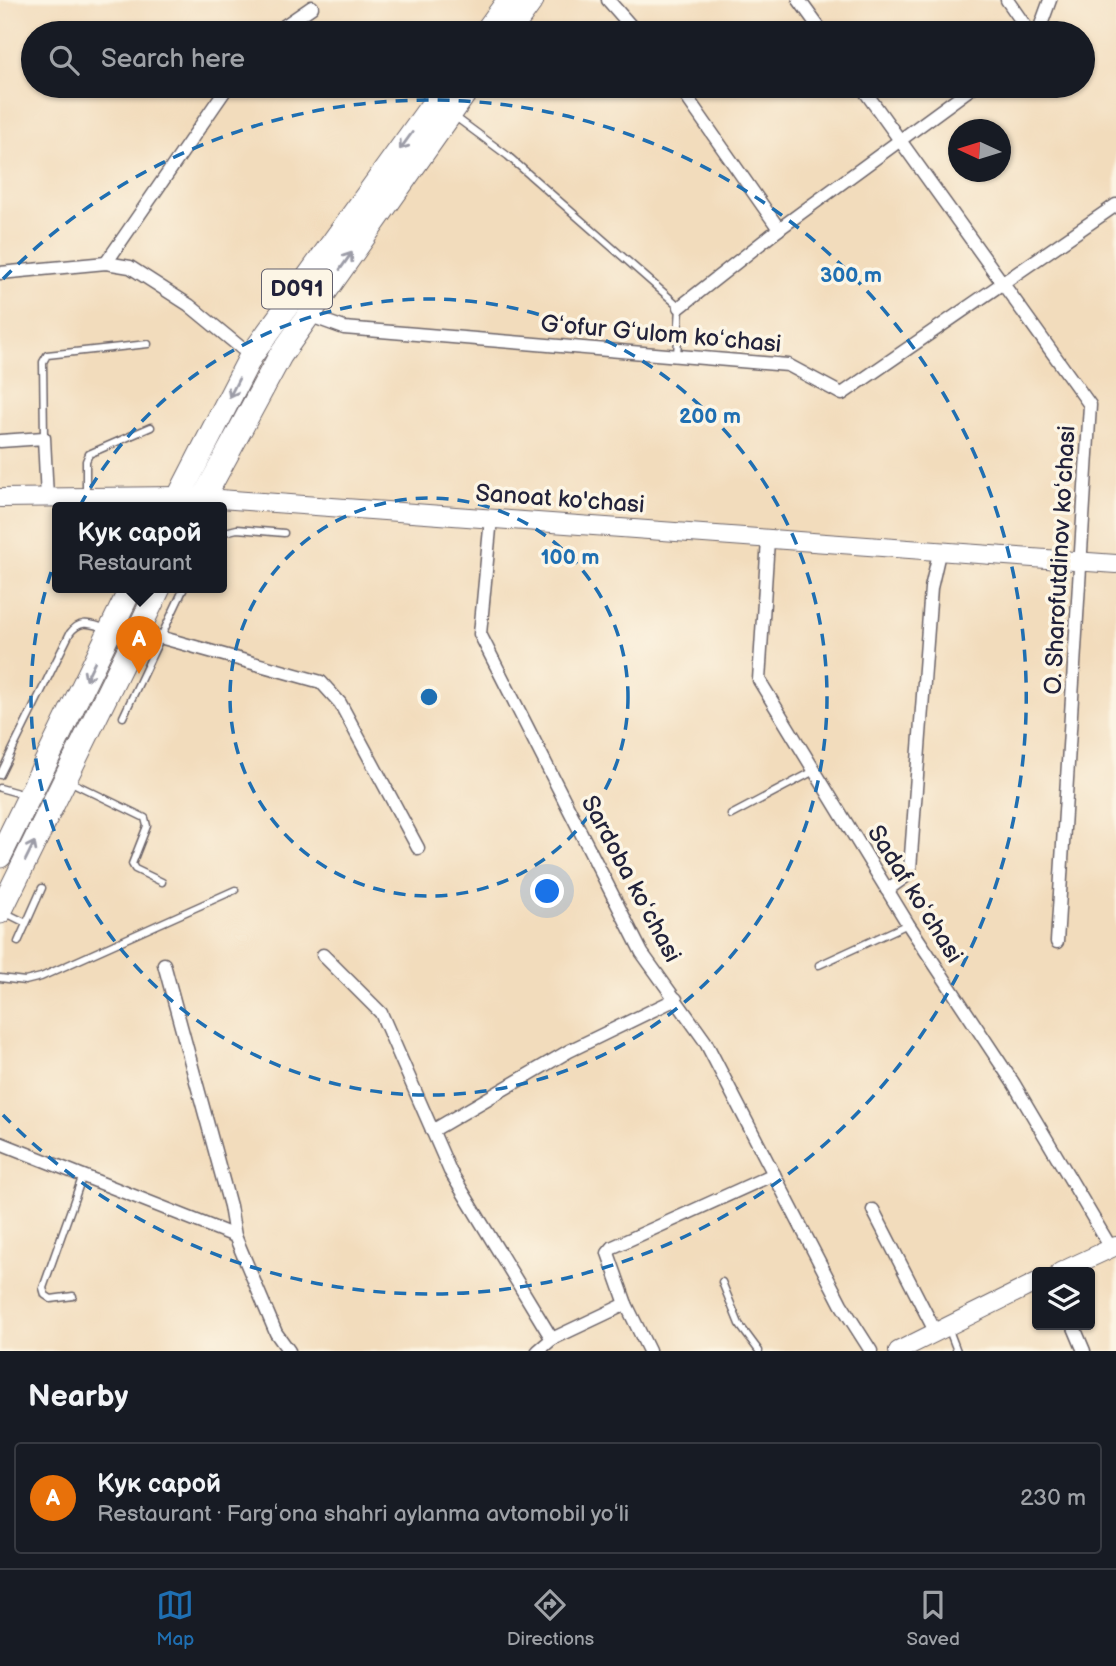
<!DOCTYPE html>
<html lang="en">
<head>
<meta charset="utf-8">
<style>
	body { margin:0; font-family:"Balsamiq Sans",sans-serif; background:#20242c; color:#f1f3f6 }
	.controls { position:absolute; right:21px; bottom:21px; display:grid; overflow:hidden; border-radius:7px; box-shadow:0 2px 5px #0004 }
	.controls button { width:63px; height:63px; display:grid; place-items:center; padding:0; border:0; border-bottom:2px solid #363941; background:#171b24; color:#f1f3f6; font:35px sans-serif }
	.compass { position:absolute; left:948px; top:119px; width:63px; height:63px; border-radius:50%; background:#171b24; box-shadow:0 2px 5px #0004; rotate:274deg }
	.you { position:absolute; left:548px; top:892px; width:24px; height:24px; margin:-18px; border:5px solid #fff; border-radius:50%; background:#1a73e8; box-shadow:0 0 0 10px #1a73e833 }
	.badge { display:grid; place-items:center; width:46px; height:46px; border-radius:50%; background:#1f6fb2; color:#fff; font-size:23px; font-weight:700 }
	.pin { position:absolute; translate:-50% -58px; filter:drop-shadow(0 2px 4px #0008) }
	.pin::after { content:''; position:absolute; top:37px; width:24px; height:21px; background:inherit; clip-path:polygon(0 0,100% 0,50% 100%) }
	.popup { position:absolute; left:52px; top:502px; width:175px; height:91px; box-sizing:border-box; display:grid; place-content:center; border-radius:7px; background:#171b24; filter:drop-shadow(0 2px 5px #0005); font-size:23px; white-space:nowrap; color:#9ea1a6 }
	.popup b { font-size:26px; color:#f1f3f6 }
	.popup::after { content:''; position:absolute; left:50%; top:100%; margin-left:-14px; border:14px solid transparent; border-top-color:#171b24 }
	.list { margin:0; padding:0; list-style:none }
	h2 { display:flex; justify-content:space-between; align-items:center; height:91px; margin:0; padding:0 28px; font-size:30px }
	h2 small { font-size:23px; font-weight:400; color:#9ea1a6 }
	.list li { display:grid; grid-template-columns:46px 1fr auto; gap:21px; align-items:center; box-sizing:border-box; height:112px; margin:0 14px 14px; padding:0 14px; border:2px solid #363941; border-radius:7px }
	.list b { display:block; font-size:26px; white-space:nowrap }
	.list p { margin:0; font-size:23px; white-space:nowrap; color:#9ea1a6 }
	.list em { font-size:23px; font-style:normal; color:#9ea1a6 }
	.icon { flex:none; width:38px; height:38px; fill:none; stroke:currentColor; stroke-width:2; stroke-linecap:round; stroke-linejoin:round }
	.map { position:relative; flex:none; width:1116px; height:1351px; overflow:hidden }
	.search { position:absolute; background:#171b24; box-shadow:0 2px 5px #0004; left:21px; right:21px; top:21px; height:77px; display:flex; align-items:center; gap:18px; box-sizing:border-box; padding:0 24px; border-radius:38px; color:#9ea1a6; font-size:26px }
	.sheet { height:217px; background:#171b24 }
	nav { display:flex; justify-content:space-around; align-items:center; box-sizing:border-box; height:98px; border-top:2px solid #363941; background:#171b24; font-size:19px; color:#9ea1a6 }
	nav a { display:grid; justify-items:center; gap:4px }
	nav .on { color:#1f6fb2 }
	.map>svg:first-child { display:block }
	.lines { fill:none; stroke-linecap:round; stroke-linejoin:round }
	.lane-casing { stroke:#6b6368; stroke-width:9 }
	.street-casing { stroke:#6b6368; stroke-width:15 }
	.secondary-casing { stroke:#6b6368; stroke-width:20 }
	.highway-casing { stroke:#6b6368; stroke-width:25 }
	.lane { stroke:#fff; stroke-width:6 }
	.street { stroke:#fff; stroke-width:12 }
	.secondary { stroke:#fff; stroke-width:18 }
	.highway { stroke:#fff; stroke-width:23 }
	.oneway { stroke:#9c9ca7 }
	.ring { fill:none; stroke:#1f6fb2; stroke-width:3.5; stroke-dasharray:12 9 }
	.labels { text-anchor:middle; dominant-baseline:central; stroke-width:7; stroke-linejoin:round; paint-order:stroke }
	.shield { fill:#fcf5e5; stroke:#63616e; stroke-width:2 }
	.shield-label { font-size:23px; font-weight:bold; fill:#22223b }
	.street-label { font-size:24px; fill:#22223b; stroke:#fcf5e5 }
	.centre { fill:#1f6fb2; stroke:#fcf5e5; stroke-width:3.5 }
	.ring-label { font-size:21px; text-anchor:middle; font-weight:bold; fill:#1f6fb2; stroke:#fcf5e5; stroke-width:7; stroke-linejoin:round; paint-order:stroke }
</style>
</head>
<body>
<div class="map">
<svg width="1116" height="1351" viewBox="0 0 1116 1351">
	<rect width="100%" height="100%" fill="#fcf5e5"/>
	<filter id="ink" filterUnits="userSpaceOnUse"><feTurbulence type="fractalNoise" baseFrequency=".0143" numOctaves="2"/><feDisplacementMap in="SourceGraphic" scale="14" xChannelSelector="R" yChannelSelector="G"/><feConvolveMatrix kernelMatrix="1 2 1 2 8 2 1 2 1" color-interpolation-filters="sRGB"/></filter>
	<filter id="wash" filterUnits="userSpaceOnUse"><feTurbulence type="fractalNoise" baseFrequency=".00686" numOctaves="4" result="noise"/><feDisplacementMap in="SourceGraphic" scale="28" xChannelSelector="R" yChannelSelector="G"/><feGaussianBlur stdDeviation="1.57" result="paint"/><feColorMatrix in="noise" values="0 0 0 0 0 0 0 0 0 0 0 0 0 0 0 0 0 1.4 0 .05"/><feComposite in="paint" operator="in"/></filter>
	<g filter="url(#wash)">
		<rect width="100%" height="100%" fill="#f2dcbc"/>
	</g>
	<g filter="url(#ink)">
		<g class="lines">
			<defs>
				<g id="lane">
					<polyline points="454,116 508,156 680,307 677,355"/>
					<polyline points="44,438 43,362 47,355 148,344"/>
					<polyline points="86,495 86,461 89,454 151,427"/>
					<polyline points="221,533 237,529 284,533"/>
					<polyline points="123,717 184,588"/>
					<path d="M0,775L70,633C81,619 90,624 105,628"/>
					<polyline points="69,781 145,818 147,826 132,864 135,869 162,882"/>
					<polyline points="0,788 25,795"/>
					<polyline points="731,815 814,771"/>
					<polyline points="6,913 26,923"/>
					<polyline points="18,942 42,888"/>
					<polyline points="819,965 908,924"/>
					<polyline points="0,978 25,981 41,977 235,890"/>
					<polyline points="722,1282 739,1324 759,1351"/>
					<polyline points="73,1296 51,1299 45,1295 43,1288 83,1175"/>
					<polyline points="949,1330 957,1351"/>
				</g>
				<g id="street">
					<polyline points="608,0 637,33"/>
					<polyline points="799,0 823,33"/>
					<polyline points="1007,0 1030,33"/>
					<polyline points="274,33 312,7"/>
					<polyline points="1038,33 1050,0"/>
					<polyline points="679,86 779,229 974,86"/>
					<polyline points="861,86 1090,405 1057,942"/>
					<polyline points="106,263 228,86"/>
					<polyline points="0,273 106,263 130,267 189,305 251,356"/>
					<polyline points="680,307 779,229"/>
					<polyline points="308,315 344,328 788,365 842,394 1116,205"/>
					<polyline points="0,441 44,438 47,498"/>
					<polyline points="491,518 480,634 642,953 705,1041 841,1304 871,1351"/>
					<polyline points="768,540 759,680 908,924 1014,1084 1111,1248"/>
					<polyline points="138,631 321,682 340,703 418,848"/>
					<polyline points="887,890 905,877 910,869 931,588 939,553"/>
					<polyline points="323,955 381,1013 450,1171 552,1339 626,1304 649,1351"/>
					<polyline points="164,964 230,1206 235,1236"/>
					<polyline points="432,1131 569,1051 676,999"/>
					<polyline points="0,1143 235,1236 276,1333 289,1351"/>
					<polyline points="873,1210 935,1331"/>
					<polyline points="626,1304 608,1253 613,1247 774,1174"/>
					<polyline points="1073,1325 1084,1351"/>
					<polyline points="538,1351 552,1339"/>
				</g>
				<g id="secondary">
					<polyline points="0,498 179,496 1116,564"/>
					<polyline points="1060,1272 1116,1246"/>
					<polyline points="898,1351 1037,1282"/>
				</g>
				<g id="highway">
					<polyline points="485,33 509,0"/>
					<polyline points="508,33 532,0"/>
					<polyline points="173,508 251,356 446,86"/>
					<polyline points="198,508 280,356 470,86"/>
					<polyline points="0,856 131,588"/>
					<polyline points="0,912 159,588"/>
				</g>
			</defs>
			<use href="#lane" class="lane-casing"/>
			<use href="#street" class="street-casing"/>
			<use href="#secondary" class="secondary-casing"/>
			<use href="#highway" class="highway-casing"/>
			<use href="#lane" class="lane"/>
			<use href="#street" class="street"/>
			<use href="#secondary" class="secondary"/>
			<use href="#highway" class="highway"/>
		</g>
		<defs><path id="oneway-shaft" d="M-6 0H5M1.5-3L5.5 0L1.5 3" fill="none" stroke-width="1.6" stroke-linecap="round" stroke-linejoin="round" transform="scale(1.75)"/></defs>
		<g class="oneway">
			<use href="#oneway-shaft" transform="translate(406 141) rotate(126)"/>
			<use href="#oneway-shaft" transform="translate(346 261) rotate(-55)"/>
			<use href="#oneway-shaft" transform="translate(234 388) rotate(117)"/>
			<use href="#oneway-shaft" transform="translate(90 671) rotate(116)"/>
			<use href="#oneway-shaft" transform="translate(30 851) rotate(-64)"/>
		</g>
	</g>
	<g class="ring">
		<circle cx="429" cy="697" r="199"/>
		<circle cx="429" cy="697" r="398"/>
		<path d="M3 279A597 597 0 1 1 3 1115"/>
	</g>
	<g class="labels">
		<rect class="shield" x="262" y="269.5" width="70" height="39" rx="5"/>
		<g class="shield-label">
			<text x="297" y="289">D091</text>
		</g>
		<g class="street-label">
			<text transform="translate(661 334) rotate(5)">Gʻofur Gʻulom koʻchasi</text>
			<text transform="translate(560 499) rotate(4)">Sanoat ko'chasi</text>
			<text transform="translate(1060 560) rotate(-87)">O. Sharofutdinov koʻchasi</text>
			<text transform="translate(631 879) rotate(62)">Sardoba koʻchasi</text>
			<text transform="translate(915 894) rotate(58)">Sadaf koʻchasi</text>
		</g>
	</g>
	<circle cx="429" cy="697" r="10" class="centre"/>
	<g class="ring-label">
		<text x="851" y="282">300 m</text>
		<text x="710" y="423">200 m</text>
		<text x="570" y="564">100 m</text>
	</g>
</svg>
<div class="controls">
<button><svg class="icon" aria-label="layers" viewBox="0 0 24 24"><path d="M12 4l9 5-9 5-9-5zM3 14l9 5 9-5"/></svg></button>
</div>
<svg class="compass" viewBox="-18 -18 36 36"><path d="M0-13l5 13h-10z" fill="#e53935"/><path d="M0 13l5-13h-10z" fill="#9ea1a6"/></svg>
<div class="you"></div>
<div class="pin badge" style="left:139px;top:674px;background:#e8710a">A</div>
<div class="popup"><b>Кук сарой</b>Restaurant</div>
<div class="search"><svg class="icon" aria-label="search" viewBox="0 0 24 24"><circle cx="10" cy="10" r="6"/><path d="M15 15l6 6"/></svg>Search here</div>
</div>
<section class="sheet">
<h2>Nearby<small></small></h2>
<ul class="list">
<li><span class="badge" style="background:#e8710a">A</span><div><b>Кук сарой</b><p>Restaurant · Fargʻona shahri aylanma avtomobil yoʻli</p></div><em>230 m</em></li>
</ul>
</section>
<nav>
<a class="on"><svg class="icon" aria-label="map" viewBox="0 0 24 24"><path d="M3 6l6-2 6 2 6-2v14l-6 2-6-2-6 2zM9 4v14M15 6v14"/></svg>Map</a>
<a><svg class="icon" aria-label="directions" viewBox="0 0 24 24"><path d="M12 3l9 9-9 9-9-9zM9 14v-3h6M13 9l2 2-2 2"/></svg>Directions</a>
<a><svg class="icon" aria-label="saved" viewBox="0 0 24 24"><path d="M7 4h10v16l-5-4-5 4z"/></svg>Saved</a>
</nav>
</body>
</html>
